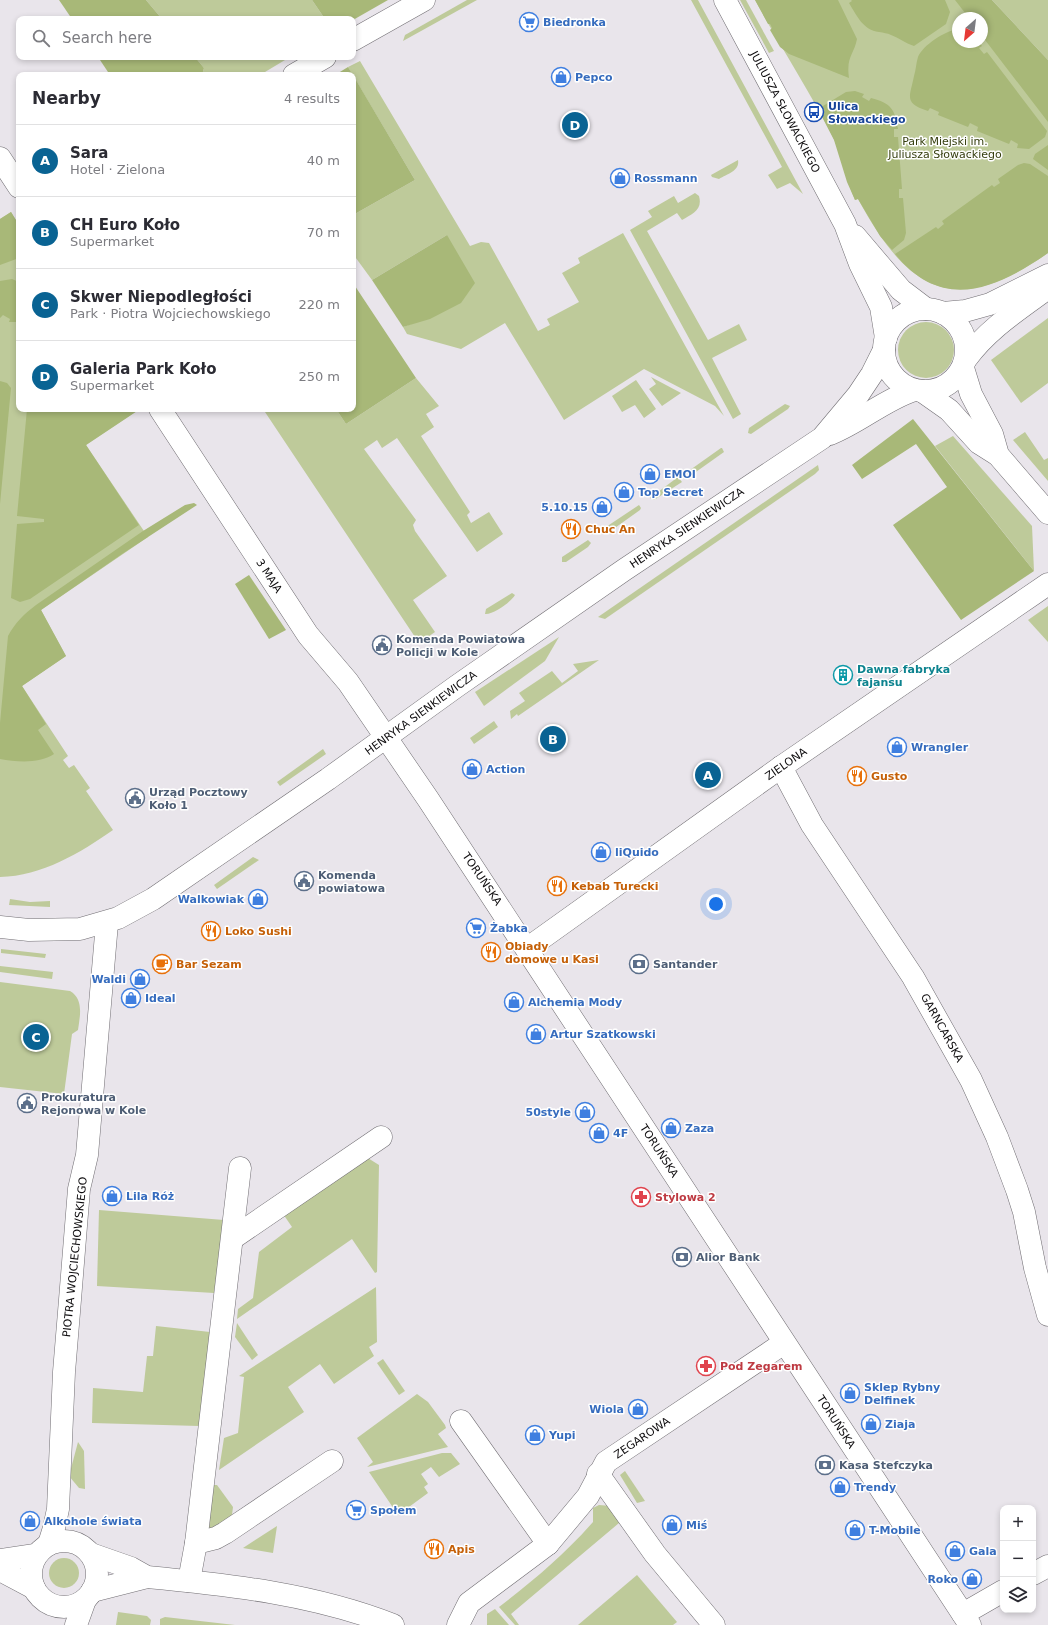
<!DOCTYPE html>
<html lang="en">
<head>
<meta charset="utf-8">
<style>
	body { margin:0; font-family:"DejaVu Sans",sans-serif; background:#f7f7f7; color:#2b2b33 }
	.controls { position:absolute; right:12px; bottom:12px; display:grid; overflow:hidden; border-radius:8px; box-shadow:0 2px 6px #0003 }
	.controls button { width:36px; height:36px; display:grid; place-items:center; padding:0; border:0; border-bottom:1px solid #e1e1e2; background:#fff; color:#2b2b33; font:20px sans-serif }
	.compass { position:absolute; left:952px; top:12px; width:36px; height:36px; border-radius:50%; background:#fff; box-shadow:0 2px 6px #0003; rotate:208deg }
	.you { position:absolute; left:716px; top:904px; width:14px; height:14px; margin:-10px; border:3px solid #fff; border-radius:50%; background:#1a73e8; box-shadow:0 0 0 6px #1a73e833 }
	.badge { display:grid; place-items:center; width:26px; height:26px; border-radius:50%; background:#096393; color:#fff; font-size:13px; font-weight:700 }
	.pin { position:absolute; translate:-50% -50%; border:2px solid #fff; box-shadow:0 1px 4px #0006 }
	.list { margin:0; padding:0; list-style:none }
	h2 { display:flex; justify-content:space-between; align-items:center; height:52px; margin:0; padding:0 16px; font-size:17px }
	h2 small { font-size:13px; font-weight:400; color:#7c7c81 }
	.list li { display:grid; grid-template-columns:26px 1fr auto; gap:12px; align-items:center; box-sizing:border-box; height:72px; padding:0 16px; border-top:1px solid #e1e1e2 }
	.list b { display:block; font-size:15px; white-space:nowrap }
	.list p { margin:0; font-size:13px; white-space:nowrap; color:#7c7c81 }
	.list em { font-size:13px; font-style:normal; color:#7c7c81 }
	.icon { flex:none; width:22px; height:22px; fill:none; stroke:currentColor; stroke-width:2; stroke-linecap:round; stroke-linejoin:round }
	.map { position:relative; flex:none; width:1048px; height:1625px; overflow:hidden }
	.search { position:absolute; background:#fff; box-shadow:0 2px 6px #0003; left:16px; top:16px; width:340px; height:44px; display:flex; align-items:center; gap:10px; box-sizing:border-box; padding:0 14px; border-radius:8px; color:#7c7c81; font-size:15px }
	.panel { position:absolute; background:#fff; box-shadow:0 2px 6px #0003; left:16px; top:72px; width:340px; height:340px; border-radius:8px }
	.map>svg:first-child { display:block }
	.green { fill:#beca9a }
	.forest { fill:#a8b878 }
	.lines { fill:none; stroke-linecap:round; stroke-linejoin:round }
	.minor-casing { stroke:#716e73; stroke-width:23 }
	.minor { stroke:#fff; stroke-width:22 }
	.labels { text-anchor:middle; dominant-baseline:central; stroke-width:3; stroke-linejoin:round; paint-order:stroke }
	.shop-label { font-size:11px; font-weight:bold; fill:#366cbe; stroke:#fff; text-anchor:start }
	.transit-label { font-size:11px; font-weight:bold; fill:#164399; stroke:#fff; text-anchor:start }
	.street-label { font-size:11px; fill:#0e0c0e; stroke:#fff }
	.park-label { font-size:11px; fill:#353e0e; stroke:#fff }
	.food-label { font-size:11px; font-weight:bold; fill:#c56008; stroke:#fff; text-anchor:start }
	.service-label { font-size:11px; font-weight:bold; fill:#4e5e75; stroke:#fff; text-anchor:start }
	.culture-label { font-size:11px; font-weight:bold; fill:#0d838f; stroke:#fff; text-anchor:start }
	.health-label { font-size:11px; font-weight:bold; fill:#be3a42; stroke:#fff; text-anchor:start }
</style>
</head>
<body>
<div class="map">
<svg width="1048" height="1625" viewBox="0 0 1048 1625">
	<rect width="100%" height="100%" fill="#e9e5eb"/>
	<g class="green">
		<polygon points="146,0 312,0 325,19 162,19"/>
		<polygon points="467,0 477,0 403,41 405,35"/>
		<polygon points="691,0 698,0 803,194 790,183 777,189 768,175 782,167"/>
		<polygon points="740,0 746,0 774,51 769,53"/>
		<path d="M755,0H961L975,18H958V42H982V27L1048,113V253C955,318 909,293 858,199L855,200C846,180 843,157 833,137C809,90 780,46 755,0Z"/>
		<polygon points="992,0 1048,0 1048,60"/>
		<polygon points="195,57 290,57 260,75 202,75 204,68"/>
		<polygon points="360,61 470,246 481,242 489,243 538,331 550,325 547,319 579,302 562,273 580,263 578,258 623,233 724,416 715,406 644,369 564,420 505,323 461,349 407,334 403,327 411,324 447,235 372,280 353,254 353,215 415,180 348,67"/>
		<path d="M738,160C740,171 727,174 719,179L712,177L711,175Z"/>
		<path d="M695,193L699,196C703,210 692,214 682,220L677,213L647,231L708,340L739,324L747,340L712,358L741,414L733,419L630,230L652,217L648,211L674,196L678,203Z"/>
		<path d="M11,212L19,225V409H140L86,445L148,537L41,610L66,656L22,686L68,756L63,760L69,768L74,765L90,788L86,791L113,830C80,853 42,876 0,877V219Z"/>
		<polygon points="1048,318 1048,383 1021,403 991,360"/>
		<circle cx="926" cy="350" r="28"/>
		<polygon points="651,377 681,393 662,406 649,389 656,384"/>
		<polygon points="416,378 439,406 426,414 434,427 421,436 470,512 467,515 471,523 489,512 503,534 477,552 397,438 382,448 377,440 364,449 416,520 413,525 415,531 447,576 413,600 435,632 419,643 263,409 336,409 346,424"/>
		<polygon points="636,380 656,409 644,418 635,405 622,412 612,396"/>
		<polygon points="785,404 790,406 788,409 751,434 748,433 749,428"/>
		<polygon points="1025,432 1044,460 1048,458 1048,481 1013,440"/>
		<polygon points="953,436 1032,526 1034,571 935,446"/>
		<polygon points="721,448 722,448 724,452 693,474 690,470"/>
		<polygon points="818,465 819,470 815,474 605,619 598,617"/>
		<polygon points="678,477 682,482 654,500 650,498"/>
		<polygon points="639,505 641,508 640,510 612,530 607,531 606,529 606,527"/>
		<polygon points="588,540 591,543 588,547 566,562 562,562 562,557"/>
		<path d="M512,593L515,595C511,602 493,615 485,614L486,609Z"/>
		<polygon points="1048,606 1048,642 1028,620"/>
		<polygon points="559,637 545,661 484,706 475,692"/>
		<polygon points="599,660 518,716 517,714 511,719 510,711 525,701 519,693 552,671 562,683 578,671 573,664"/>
		<polygon points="494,721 498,727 474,744 470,738"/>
		<polygon points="323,749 326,754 280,786 277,782"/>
		<polygon points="253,857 259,860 217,889 214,885"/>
		<polygon points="10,899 30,902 50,901 50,907 9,905"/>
		<polygon points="1,949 46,954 45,958 1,953"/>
		<polygon points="0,966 53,972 52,979 0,972"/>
		<path d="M0,982L70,991C84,999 80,1016 78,1030L72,1034L64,1094L0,1087Z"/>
		<polygon points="363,1155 379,1165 377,1272 375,1273 352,1239 237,1319 238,1309 253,1298 259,1252 292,1227 281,1211"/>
		<polygon points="99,1210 224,1220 214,1293 97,1286"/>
		<polygon points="376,1287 377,1342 369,1347 374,1356 334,1384 320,1364 288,1387 304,1412 219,1470 224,1438 238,1433 244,1377 239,1376"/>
		<polygon points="237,1323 258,1355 252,1360 235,1337"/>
		<polygon points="156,1326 210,1332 199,1426 92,1423 93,1388 143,1392 147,1356 153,1356"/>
		<polygon points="383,1359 405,1391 399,1395 377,1363"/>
		<polygon points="417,1394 428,1402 445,1425 446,1428 438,1434 448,1447 367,1467 373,1462 357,1438"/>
		<polygon points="78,1442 84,1451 85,1489 79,1488 69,1476"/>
		<polygon points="442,1453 451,1453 460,1464 439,1477 431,1467 421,1474 428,1484 424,1487 428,1493 398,1515 369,1472"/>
		<polygon points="625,1471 645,1501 637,1503 620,1475"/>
		<polygon points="213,1485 217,1485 233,1507 232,1515 211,1530 209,1527"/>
		<path d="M599,1505L611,1506L620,1517L619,1523L511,1614L519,1625H515L499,1607C535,1579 563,1556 593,1522V1508Z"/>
		<polygon points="277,1526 273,1553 243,1548 246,1546"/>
		<circle cx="64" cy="1573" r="15"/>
		<polygon points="637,1575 677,1622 673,1625 578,1625"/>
		<polygon points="495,1609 509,1625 487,1625 487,1614"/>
		<polygon points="118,1612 147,1616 151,1620 150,1625 116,1625"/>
		<polygon points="165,1617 235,1625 160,1625 160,1619"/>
	</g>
	<g class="forest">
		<polygon points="59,0 146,0 162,19 72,19"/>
		<polygon points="312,0 388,0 353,20 325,19"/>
		<path d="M755,0H838L857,39C854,55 846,56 849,78L789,54L780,47L770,30L772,28L770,24H768Z"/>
		<path d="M851,0H945L950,12L946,24L914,46C905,43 899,38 891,35C887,33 884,33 879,32C863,30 857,16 849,3L852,1Z"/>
		<polygon points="955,0 992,0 1048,60 1048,122 982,36 982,18 969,18"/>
		<path d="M958,29V42H979L982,46L979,48L984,54L987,52L1047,131L1045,137L1029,149L1017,148L1018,144L1011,140L1009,144L977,131L978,127L970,123L968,127L938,115L939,112L930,108L928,111C903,103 910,97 914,76C916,70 916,63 918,57C923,45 945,31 958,29Z"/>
		<polygon points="98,57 195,57 204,68 202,75 110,75"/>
		<polygon points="348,67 353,75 335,75"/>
		<polygon points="353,75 415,180 353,215"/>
		<path d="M855,91L864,94L862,97L869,101L871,98C891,103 895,109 898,129H894V137H898L902,189H899V198H903L906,233L904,240L892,250L880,236L858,199L855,200L847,182L834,140L818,109L846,92Z"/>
		<polygon points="1048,145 1048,170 1033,159 1035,154"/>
		<path d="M1024,163L1030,164L1048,176V253C995,290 942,312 895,254L936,227L938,229L944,224L942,221L992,185L994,187L1000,183L998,179L1018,165Z"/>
		<polygon points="11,212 19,225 19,258 0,265 0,219"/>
		<polygon points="447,235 475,283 461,303 430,319 403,327 372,280"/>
		<polygon points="12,279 19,282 17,322 9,322 10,319 3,315 0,318 0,281"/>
		<polygon points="353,283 416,378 346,424 336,409 353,409"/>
		<polygon points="0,381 7,383 11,388 0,504"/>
		<polygon points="27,409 140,409 86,445 139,525 30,599 20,602 11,598 17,524 44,522 44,519 17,516"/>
		<polygon points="913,419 1034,571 961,620 893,525 947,487 916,444 862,479 852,465"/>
		<path d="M194,503L197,505L122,554L41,610L66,656L22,686L46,724L38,730L54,754C39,764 17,762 0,759V723L8,636C15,623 24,614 36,605L143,531L185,505Z"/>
		<polygon points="249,575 286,630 269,639 235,584"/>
	</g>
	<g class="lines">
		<defs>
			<g id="minor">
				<polyline points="725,0 845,224 860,264 881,307 886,338"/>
				<polyline points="353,40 424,0"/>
				<polyline points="294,75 325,57"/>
				<polyline points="0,158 19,187"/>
				<polyline points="855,236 901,290 926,309"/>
				<circle cx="925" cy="350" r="41"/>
				<polyline points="943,313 965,311 990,304 1048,275"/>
				<path d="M966,359C988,329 1018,310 1048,288"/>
				<polyline points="963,368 971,394 992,434 998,455 1048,513"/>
				<polyline points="922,391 949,410 979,443 998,455"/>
				<polyline points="160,409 308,635 348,682 428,799 970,1625"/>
				<path d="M830,434C860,422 884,400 914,390"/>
				<polyline points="781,767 812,825 913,977 971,1080 997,1137 1017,1190 1024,1212 1035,1268 1048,1315"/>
				<polyline points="0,927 29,930 80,929 118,918 153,899 328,779 457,686 624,570 822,438 858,395 872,374 884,350"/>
				<polyline points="528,948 781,767 1048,584"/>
				<polyline points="233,1238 381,1137"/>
				<polyline points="461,1421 548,1544"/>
				<polyline points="598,1474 655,1554 714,1625"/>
				<circle cx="64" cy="1574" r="33"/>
				<polyline points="196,1543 216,1538 225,1533 332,1461"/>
				<polyline points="49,1544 54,1528 58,1509 64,1372 69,1312 79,1189 87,1155 107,923"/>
				<path d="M91,1554L131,1568L147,1577C231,1585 314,1594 393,1625"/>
				<polyline points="0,1560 35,1555"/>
				<polyline points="0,1570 34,1588"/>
				<polyline points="1033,1574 1048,1566"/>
				<polyline points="189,1581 196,1543 240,1168"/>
				<polyline points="92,1591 147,1577"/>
				<polyline points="963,1614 1003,1591"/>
				<polyline points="76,1625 85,1600"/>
				<polyline points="458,1625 469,1603 548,1544 588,1496 606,1462 784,1343"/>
			</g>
		</defs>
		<use href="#minor" class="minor-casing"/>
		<use href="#minor" class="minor"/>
	</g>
	<defs>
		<symbol id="supermarket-ring" viewBox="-11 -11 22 22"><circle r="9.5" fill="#fff" stroke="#3f7fe0" stroke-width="1.5"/><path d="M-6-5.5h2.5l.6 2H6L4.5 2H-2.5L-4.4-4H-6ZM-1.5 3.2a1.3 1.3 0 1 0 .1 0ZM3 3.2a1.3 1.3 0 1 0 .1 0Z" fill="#3f7fe0"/></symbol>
		<symbol id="shop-ring" viewBox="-11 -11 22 22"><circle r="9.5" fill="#fff" stroke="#3f7fe0" stroke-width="1.5"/><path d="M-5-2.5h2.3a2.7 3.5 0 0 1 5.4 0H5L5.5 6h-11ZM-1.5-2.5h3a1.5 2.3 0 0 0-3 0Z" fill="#3f7fe0"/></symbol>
		<symbol id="bus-ring" viewBox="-11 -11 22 22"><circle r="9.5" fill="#fff" stroke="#1a4fb4" stroke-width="1.5"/><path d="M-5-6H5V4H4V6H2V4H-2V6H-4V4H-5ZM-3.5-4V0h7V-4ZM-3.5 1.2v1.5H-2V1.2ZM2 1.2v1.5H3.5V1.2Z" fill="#1a4fb4"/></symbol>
		<symbol id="restaurant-ring" viewBox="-11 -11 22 22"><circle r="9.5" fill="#fff" stroke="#e8710a" stroke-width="1.5"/><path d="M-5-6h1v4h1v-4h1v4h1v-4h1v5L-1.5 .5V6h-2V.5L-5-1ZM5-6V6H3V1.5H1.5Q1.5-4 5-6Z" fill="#e8710a"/></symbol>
		<symbol id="civic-ring" viewBox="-11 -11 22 22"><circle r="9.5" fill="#fff" stroke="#5c6f8a" stroke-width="1.5"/><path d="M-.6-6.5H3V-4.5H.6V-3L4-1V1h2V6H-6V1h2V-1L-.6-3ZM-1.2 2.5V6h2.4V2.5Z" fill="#5c6f8a"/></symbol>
		<symbol id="building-ring" viewBox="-11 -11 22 22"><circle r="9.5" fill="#fff" stroke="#0f9aa8" stroke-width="1.5"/><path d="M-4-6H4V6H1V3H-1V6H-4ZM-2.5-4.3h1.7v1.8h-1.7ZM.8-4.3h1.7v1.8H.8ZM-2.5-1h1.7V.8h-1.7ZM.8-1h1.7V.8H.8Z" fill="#0f9aa8"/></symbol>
		<symbol id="cafe-ring" viewBox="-11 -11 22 22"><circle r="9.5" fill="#fff" stroke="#e8710a" stroke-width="1.5"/><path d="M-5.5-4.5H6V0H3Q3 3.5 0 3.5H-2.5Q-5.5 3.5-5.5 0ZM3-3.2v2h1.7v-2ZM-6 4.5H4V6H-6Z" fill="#e8710a"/></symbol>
		<symbol id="bank-ring" viewBox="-11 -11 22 22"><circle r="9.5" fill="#fff" stroke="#5c6f8a" stroke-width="1.5"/><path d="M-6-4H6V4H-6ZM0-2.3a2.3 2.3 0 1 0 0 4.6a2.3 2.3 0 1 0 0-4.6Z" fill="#5c6f8a"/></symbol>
		<symbol id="pharmacy-ring" viewBox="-11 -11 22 22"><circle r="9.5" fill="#fff" stroke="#e0444e" stroke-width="1.5"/><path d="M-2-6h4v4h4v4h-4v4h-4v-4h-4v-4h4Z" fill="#e0444e"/></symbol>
	</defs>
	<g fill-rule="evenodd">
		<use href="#supermarket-ring" x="518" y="11" width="22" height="22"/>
		<use href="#shop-ring" x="550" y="66" width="22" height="22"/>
		<use href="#bus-ring" x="803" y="101" width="22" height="22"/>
		<use href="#shop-ring" x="609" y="167" width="22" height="22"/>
		<use href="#shop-ring" x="639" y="463" width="22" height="22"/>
		<use href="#shop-ring" x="613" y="481" width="22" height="22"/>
		<use href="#shop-ring" x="591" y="496" width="22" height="22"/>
		<use href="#restaurant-ring" x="560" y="518" width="22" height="22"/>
		<use href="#civic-ring" x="371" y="634" width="22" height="22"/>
		<use href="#building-ring" x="832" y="664" width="22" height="22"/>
		<use href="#shop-ring" x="886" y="736" width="22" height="22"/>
		<use href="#shop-ring" x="461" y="758" width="22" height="22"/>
		<use href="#restaurant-ring" x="846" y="765" width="22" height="22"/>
		<use href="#civic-ring" x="124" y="787" width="22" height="22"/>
		<use href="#shop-ring" x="590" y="841" width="22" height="22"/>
		<use href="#civic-ring" x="293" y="870" width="22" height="22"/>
		<use href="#restaurant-ring" x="546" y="875" width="22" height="22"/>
		<use href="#shop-ring" x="247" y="888" width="22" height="22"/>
		<use href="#supermarket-ring" x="465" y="917" width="22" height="22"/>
		<use href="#restaurant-ring" x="200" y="920" width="22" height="22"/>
		<use href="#restaurant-ring" x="480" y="941" width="22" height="22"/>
		<use href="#cafe-ring" x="151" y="953" width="22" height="22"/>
		<use href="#bank-ring" x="628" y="953" width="22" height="22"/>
		<use href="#shop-ring" x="129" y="968" width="22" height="22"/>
		<use href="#shop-ring" x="120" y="987" width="22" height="22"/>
		<use href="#shop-ring" x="503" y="991" width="22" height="22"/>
		<use href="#shop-ring" x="525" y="1023" width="22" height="22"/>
		<use href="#civic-ring" x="16" y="1092" width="22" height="22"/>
		<use href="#shop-ring" x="574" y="1101" width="22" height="22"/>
		<use href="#shop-ring" x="660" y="1117" width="22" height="22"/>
		<use href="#shop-ring" x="588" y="1122" width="22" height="22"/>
		<use href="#shop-ring" x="101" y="1185" width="22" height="22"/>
		<use href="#pharmacy-ring" x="630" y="1186" width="22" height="22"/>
		<use href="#bank-ring" x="671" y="1246" width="22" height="22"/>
		<use href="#pharmacy-ring" x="695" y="1355" width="22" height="22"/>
		<use href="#shop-ring" x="839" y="1382" width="22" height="22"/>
		<use href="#shop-ring" x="627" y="1398" width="22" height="22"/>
		<use href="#shop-ring" x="860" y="1413" width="22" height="22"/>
		<use href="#shop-ring" x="524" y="1424" width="22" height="22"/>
		<use href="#bank-ring" x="814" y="1454" width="22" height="22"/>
		<use href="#shop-ring" x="829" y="1476" width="22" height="22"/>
		<use href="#supermarket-ring" x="345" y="1499" width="22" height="22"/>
		<use href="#shop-ring" x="19" y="1510" width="22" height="22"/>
		<use href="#shop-ring" x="661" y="1514" width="22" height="22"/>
		<use href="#shop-ring" x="844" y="1519" width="22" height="22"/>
		<use href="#restaurant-ring" x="423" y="1538" width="22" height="22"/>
		<use href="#shop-ring" x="944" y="1540" width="22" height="22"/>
		<use href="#shop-ring" x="961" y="1568" width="22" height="22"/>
	</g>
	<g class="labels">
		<g class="shop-label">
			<text x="543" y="22">Biedronka</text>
			<text x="575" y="77">Pepco</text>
			<text x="634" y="178">Rossmann</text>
			<text x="664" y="474">EMOI</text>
			<text x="638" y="492">Top Secret</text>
			<text x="588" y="507" text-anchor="end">5.10.15</text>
			<text x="911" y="747">Wrangler</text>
			<text x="486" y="769">Action</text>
			<text x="615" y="852">liQuido</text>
			<text x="244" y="899" text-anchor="end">Walkowiak</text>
			<text x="490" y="928">Żabka</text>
			<text x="126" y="979" text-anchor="end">Waldi</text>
			<text x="145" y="998">Ideal</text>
			<text x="528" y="1002">Alchemia Mody</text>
			<text x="550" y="1034">Artur Szatkowski</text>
			<text x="571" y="1112" text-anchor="end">50style</text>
			<text x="685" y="1128">Zaza</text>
			<text x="613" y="1133">4F</text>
			<text x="126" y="1196">Lila Róż</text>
			<text x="864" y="1387">Sklep Rybny<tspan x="864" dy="13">Delfinek</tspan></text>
			<text x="624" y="1409" text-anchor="end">Wiola</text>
			<text x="885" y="1424">Ziaja</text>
			<text x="549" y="1435">Yupi</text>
			<text x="854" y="1487">Trendy</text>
			<text x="370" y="1510">Społem</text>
			<text x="44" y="1521">Alkohole świata</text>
			<text x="686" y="1525">Miś</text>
			<text x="869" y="1530">T-Mobile</text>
			<text x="969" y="1551">Gala</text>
			<text x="958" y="1579" text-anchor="end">Roko</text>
		</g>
		<g class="transit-label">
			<text x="828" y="106">Ulica<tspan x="828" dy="13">Słowackiego</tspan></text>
		</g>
		<g class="street-label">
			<text transform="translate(785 112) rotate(62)">JULIUSZA SŁOWACKIEGO</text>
			<text transform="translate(687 528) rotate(-34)">HENRYKA SIENKIEWICZA</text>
			<text transform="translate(269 576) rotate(57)">3 MAJA</text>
			<text transform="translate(421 713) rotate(-36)">HENRYKA SIENKIEWICZA</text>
			<text transform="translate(786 764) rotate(-35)">ZIELONA</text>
			<text transform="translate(482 879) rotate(56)">TORUŃSKA</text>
			<text transform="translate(942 1028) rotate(61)">GARNCARSKA</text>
			<text transform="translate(659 1151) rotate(57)">TORUŃSKA</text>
			<text transform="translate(75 1257) rotate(-84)">PIOTRA WOJCIECHOWSKIEGO</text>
			<text transform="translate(836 1422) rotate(57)">TORUŃSKA</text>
			<text transform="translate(642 1438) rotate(-34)">ZEGAROWA</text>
		</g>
		<g class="park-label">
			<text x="945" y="141">Park Miejski im.<tspan x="945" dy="13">Juliusza Słowackiego</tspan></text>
		</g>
		<g class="food-label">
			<text x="585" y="529">Chuc An</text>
			<text x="871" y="776">Gusto</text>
			<text x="571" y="886">Kebab Turecki</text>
			<text x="225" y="931">Loko Sushi</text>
			<text x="505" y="946">Obiady<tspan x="505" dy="13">domowe u Kasi</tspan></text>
			<text x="176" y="964">Bar Sezam</text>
			<text x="448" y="1549">Apis</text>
		</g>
		<g class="service-label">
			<text x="396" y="639">Komenda Powiatowa<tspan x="396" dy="13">Policji w Kole</tspan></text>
			<text x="149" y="792">Urząd Pocztowy<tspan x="149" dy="13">Koło 1</tspan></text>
			<text x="318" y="875">Komenda<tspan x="318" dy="13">powiatowa</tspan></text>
			<text x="653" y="964">Santander</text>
			<text x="41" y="1097">Prokuratura<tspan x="41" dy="13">Rejonowa w Kole</tspan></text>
			<text x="696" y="1257">Alior Bank</text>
			<text x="839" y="1465">Kasa Stefczyka</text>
		</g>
		<g class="culture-label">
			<text x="857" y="669">Dawna fabryka<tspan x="857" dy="13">fajansu</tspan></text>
		</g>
		<g class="health-label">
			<text x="655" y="1197">Stylowa 2</text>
			<text x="720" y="1366">Pod Zegarem</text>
		</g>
	</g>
</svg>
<div class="controls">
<button>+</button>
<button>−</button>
<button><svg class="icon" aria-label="layers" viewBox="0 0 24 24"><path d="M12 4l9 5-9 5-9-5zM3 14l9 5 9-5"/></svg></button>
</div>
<svg class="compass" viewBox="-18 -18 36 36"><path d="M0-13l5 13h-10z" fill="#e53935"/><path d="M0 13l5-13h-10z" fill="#7c7c81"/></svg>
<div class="you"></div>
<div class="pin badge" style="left:708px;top:775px">A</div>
<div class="pin badge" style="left:553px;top:739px">B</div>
<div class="pin badge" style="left:36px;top:1037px">C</div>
<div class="pin badge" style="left:575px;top:125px">D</div>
<div class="search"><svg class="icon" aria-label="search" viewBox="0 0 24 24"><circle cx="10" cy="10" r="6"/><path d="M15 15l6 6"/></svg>Search here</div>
<section class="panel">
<h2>Nearby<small>4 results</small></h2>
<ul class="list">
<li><span class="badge">A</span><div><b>Sara</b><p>Hotel · Zielona</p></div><em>40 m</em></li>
<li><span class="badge">B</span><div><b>CH Euro Koło</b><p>Supermarket</p></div><em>70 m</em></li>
<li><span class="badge">C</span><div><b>Skwer Niepodległości</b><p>Park · Piotra Wojciechowskiego</p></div><em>220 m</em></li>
<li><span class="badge">D</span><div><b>Galeria Park Koło</b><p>Supermarket</p></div><em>250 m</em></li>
</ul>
</section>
</div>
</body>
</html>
